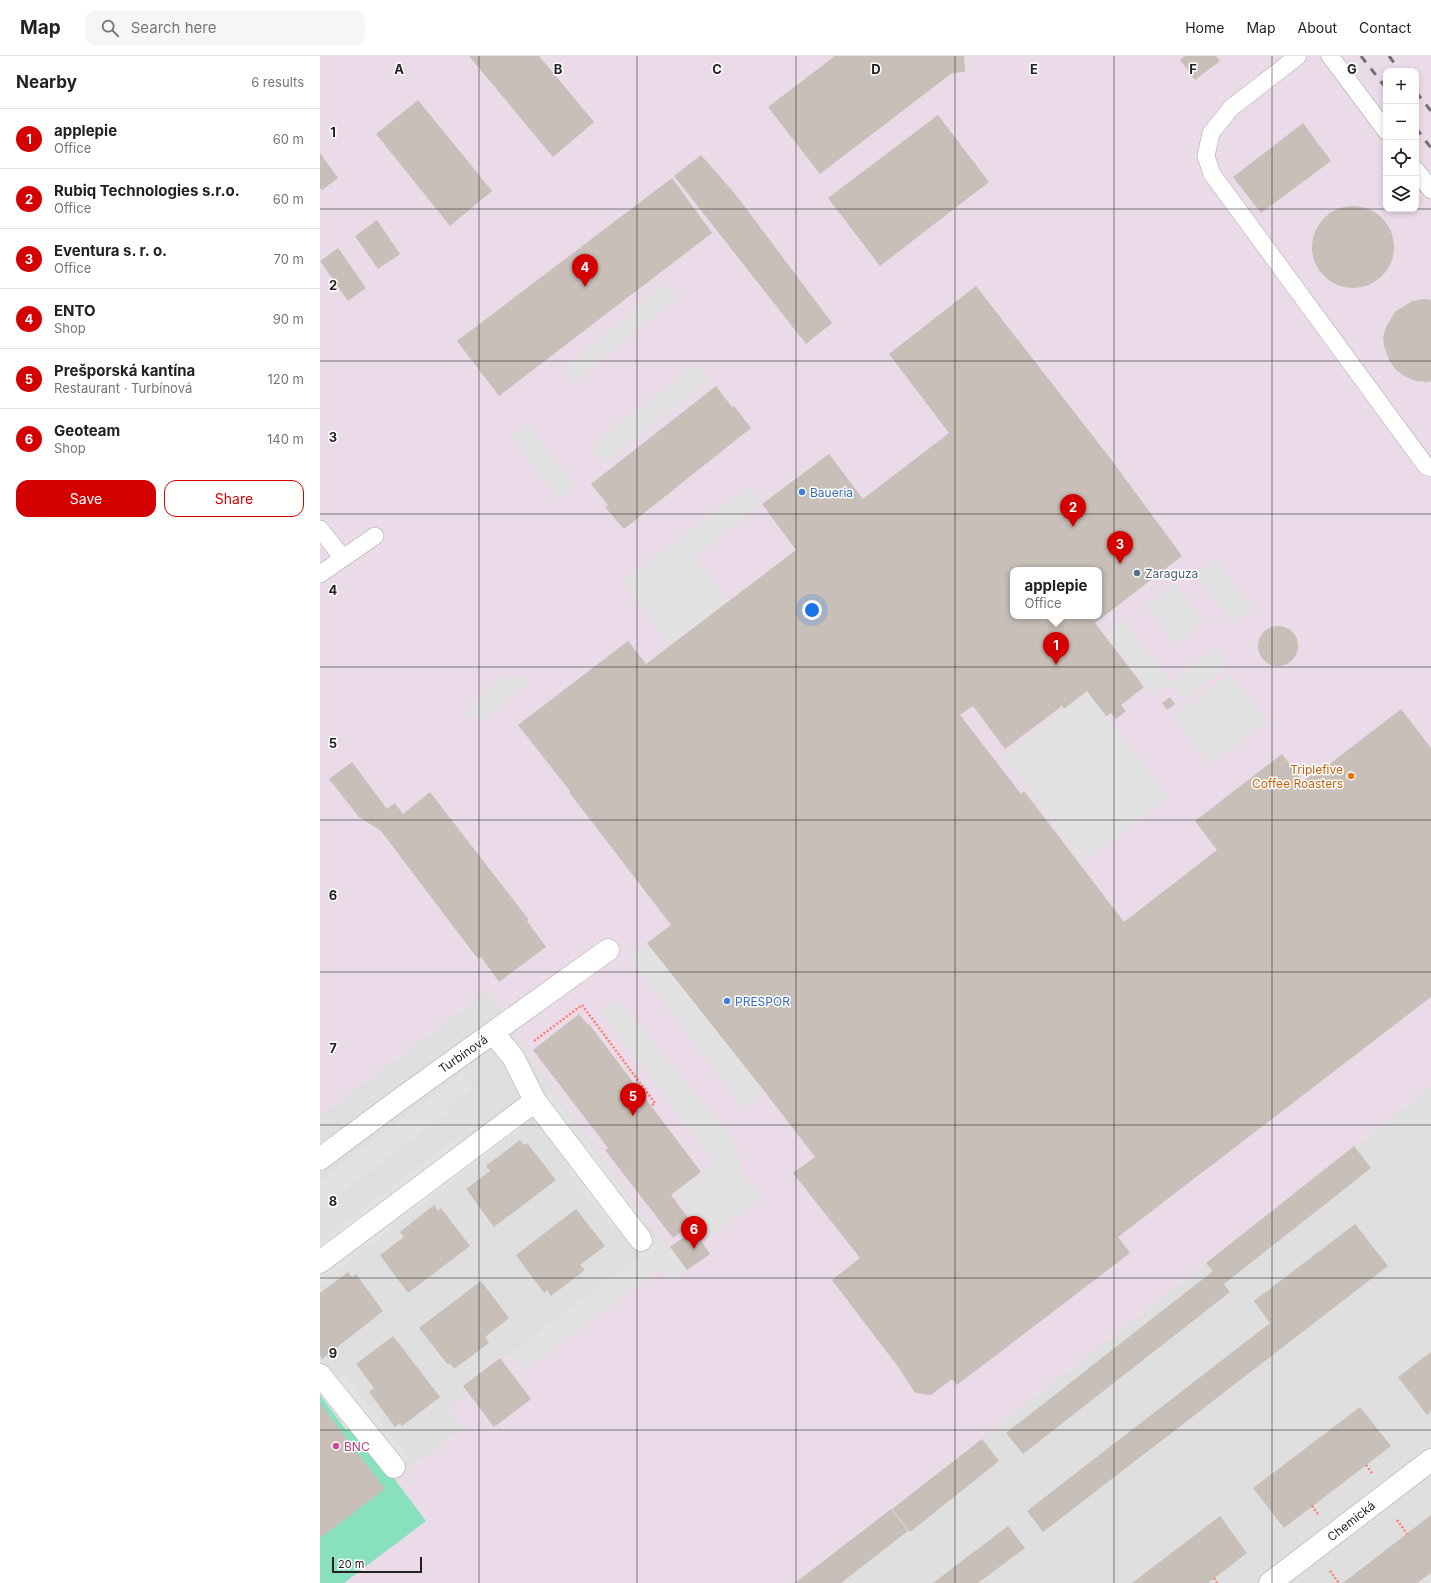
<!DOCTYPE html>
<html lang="en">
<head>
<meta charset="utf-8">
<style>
	body { margin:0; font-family:Inter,sans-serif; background:#f6f6f6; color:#222 }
	.controls { position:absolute; right:12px; top:12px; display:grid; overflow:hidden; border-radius:8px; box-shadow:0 2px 6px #0003 }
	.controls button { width:36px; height:36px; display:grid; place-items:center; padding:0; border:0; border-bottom:1px solid #e0e0e0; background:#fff; color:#222; font:20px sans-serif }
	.scale { position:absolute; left:12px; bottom:10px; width:90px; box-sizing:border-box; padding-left:4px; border:2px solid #222; border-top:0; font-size:11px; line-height:14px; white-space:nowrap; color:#222; -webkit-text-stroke:3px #fff; paint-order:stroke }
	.you { position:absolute; left:492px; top:554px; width:14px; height:14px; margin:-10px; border:3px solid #fff; border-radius:50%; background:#1a73e8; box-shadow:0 0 0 6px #1a73e833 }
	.badge { display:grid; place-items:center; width:26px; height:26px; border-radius:50%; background:#d40000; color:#fff; font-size:13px; font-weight:700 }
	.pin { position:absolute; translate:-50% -33px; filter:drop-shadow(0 1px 2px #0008) }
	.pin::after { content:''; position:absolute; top:21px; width:14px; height:12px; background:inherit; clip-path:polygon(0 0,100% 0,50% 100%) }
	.popup { position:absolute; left:690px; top:511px; width:92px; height:52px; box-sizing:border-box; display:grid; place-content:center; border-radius:8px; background:#fff; filter:drop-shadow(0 1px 3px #0005); font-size:13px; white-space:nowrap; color:#767676 }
	.popup b { font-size:15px; color:#222 }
	.popup::after { content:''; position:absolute; left:50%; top:100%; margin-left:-8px; border:8px solid transparent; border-top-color:#fff }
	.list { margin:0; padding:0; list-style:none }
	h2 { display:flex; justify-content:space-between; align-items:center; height:52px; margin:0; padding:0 16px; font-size:17px }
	h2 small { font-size:13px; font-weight:400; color:#767676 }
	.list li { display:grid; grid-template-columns:26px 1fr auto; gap:12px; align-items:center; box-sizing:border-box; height:60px; padding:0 16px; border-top:1px solid #e0e0e0 }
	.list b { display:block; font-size:15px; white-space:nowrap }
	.list p { margin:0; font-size:13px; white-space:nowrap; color:#767676 }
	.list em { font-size:13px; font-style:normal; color:#767676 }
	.actions { display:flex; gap:8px; padding:12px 16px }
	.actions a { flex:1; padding:9px 0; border:1px solid #d40000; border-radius:12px; text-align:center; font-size:14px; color:#d40000 }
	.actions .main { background:#d40000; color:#fff }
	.icon { flex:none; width:22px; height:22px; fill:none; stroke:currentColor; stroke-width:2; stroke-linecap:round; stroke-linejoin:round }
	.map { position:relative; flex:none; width:1111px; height:1527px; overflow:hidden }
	header { display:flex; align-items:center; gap:24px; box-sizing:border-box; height:56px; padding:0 20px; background:#fff; border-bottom:1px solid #e0e0e0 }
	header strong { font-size:19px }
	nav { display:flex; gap:22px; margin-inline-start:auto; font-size:14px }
	.search { width:280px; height:36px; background:#f6f6f6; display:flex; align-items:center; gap:10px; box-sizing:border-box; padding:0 14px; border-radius:12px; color:#767676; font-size:15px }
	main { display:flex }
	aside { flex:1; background:#fff }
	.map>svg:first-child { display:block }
	.residential { fill:#e0dfdf }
	.industrial { fill:#ebdbe8; fill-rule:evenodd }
	.pitch { fill:#88e0be }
	.parking { fill:#e2e2e2 }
	.building { fill:#c7bfb8; fill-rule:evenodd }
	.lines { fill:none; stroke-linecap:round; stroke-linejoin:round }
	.service-casing { stroke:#a9a9a9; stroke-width:18 }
	.minor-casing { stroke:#a9a9a9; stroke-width:23 }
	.path { stroke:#fa8072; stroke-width:2.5; stroke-dasharray:2 2; stroke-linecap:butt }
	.service { stroke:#fff; stroke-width:17 }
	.minor { stroke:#fff; stroke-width:22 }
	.rail { stroke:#707070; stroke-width:3; stroke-dasharray:8 8; stroke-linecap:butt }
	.grid { fill:none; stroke:#222; stroke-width:1; stroke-opacity:0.55 }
	.shop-dot { fill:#3f7fe0; stroke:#fff; stroke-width:1.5 }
	.service-dot { fill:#5c6f8a; stroke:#fff; stroke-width:1.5 }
	.food-dot { fill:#e8710a; stroke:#fff; stroke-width:1.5 }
	.hotel-dot { fill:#d1479c; stroke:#fff; stroke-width:1.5 }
	.labels { text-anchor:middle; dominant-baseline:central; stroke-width:3; stroke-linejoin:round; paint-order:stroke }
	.shop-label { font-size:12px; fill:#366cbe; stroke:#fff; text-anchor:start }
	.service-label { font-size:12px; fill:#4e5e75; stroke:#fff; text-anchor:start }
	.food-label { font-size:12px; fill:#c56008; stroke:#fff; text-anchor:end }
	.street-label { font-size:12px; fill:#222; stroke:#fff }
	.hotel-label { font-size:12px; fill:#b23c85; stroke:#fff; text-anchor:start }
	.grid-label { font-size:13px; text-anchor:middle; font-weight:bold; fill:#222; stroke:#fff; stroke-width:3; stroke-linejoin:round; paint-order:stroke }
</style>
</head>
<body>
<header>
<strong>Map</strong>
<div class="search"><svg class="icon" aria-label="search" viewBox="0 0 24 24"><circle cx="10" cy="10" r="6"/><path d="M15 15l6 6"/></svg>Search here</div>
<nav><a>Home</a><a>Map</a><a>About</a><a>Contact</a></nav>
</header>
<main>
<aside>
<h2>Nearby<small>6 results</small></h2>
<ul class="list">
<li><span class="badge">1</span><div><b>applepie</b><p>Office</p></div><em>60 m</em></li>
<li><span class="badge">2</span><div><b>Rubiq Technologies s.r.o.</b><p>Office</p></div><em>60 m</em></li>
<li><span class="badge">3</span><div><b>Eventura s. r. o.</b><p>Office</p></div><em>70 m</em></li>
<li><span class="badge">4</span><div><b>ENTO</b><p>Shop</p></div><em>90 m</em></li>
<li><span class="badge">5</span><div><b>Prešporská kantína</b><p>Restaurant · Turbínová</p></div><em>120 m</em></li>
<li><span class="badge">6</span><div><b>Geoteam</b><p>Shop</p></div><em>140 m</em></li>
</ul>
<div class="actions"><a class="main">Save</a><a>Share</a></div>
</aside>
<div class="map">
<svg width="1111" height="1527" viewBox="0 0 1111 1527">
	<rect width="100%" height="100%" fill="#f2efe9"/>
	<g class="residential">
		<polygon points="169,933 198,982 341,1184 183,1304 180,1302 149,1337 143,1373 75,1423 34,1369 26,1374 0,1339 0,1059"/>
		<polygon points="1111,1030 1111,1527 475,1527 886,1207"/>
	</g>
	<path class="industrial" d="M0,0H1111V1030L886,1207L475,1527H24L105,1465L75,1423L143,1373L128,1352L148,1337L143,1330L180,1301L183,1304L341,1184L198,982L169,933L0,1059ZM1066,15H1096V153H1066ZM693,514H779V560H693Z"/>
	<polygon class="pitch" points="0,1339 26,1374 34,1369 106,1465 24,1527 0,1527"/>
	<g class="parking">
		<polygon points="347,227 358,240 253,327 242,313"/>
		<polygon points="377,306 390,324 283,408 270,391"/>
		<polygon points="207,367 255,431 238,443 190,379"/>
		<polygon points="428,430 442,448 374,502 409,545 350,589 302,525"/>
		<polygon points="895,504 933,552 913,568 876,519"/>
		<polygon points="855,527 884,566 855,588 825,549"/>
		<polygon points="803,563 850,626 895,591 908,609 864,644 850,627 832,639 785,576"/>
		<polygon points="910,617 947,665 889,709 853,661"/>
		<polygon points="183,620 212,623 163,664 143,658"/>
		<polygon points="767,635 848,741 763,807 683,700"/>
		<polygon points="327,887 445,1036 424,1053 309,901"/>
		<polygon points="297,942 413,1083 420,1113 441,1142 388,1183 354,1137 394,1107 279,955"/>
		<polygon points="142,1017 153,1031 129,1049 132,1053 0,1154 0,1125"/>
		<polygon points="230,1037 327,1165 320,1171 222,1043"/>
		<polygon points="201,1064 205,1070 0,1227 0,1216"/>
		<polygon points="143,1077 148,1084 0,1197 0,1186"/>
		<polygon points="256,1109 301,1168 293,1174 248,1115"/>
		<polygon points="341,1184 350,1191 367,1214 351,1227 340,1213 204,1316 190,1298"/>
		<polygon points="24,1317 89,1402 82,1408 16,1322"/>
	</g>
	<g class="building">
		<polygon points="149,0 219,0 274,66 233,101"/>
		<polygon points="515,0 644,0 645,16 632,17 500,118 448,51"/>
		<polygon points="865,0 896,0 900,5 875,24 860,4"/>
		<polygon points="98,44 172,135 130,170 56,78"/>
		<polygon points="618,59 669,126 560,210 508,142"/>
		<polygon points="983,67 1011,105 941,157 913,121"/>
		<polygon points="0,97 18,122 2,134 0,132"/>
		<polygon points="381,99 416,139 512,267 486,288 354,120"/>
		<polygon points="352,122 392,177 179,340 137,285"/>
		<circle cx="1033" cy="191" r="41"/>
		<polygon points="57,164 80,198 58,213 35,180"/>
		<polygon points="18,192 46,232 28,245 0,205"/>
		<path d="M656,230L790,402L862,500L775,567L824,631L801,649L806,655L796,663L791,657L786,660L767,635L744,653L742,650L685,693L653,650L640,659L701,738L704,735L804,866L897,794L875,765L962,698L983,725L992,718L993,721L1081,653L1111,692V941L798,1181L810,1197L637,1329L632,1323L611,1339L595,1337L579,1312L512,1224L540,1202L473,1117L495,1101L445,1036L327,887L351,869L249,736L250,735L198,669L308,585L326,608L476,494L442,448L509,398L543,443L629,377L569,298ZM693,514H779V560H693Z"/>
		<polygon points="1103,243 1111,244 1111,325 1108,326 1096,325 1084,320 1076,314 1069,304 1064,290 1063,281 1066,271 1075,256 1092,245"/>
		<polygon points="396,330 412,351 414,350 431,372 304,473 285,451 288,449 271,428"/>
		<circle cx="958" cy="590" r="20"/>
		<polygon points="850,641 855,648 847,654 842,647"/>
		<polygon points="32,706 67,753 75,747 83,758 110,736 209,864 207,865 226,891 179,926 161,901 158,903 61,775 39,761 9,723"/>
		<polygon points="259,958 268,969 269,968 381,1116 351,1139 372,1167 353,1182 285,1094 288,1092 213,994"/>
		<polygon points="200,1084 204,1089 207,1087 236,1124 174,1171 146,1133 170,1115 166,1110"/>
		<polygon points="1034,1090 1051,1112 904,1228 910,1236 703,1398 686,1377 893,1215 886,1207"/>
		<polygon points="114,1149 118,1155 121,1152 150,1190 88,1237 60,1199 84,1181 80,1176"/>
		<polygon points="256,1153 285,1190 260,1209 265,1214 231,1240 227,1234 224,1237 196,1199"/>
		<polygon points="1035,1168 1068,1210 723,1476 707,1455 950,1267 934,1245"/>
		<polygon points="374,1174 390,1198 367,1214 350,1191"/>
		<polygon points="28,1216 32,1221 36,1218 63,1255 2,1303 0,1299 0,1237"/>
		<polygon points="161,1225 189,1262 165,1281 169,1287 134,1313 130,1307 128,1309 99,1272"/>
		<polygon points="73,1280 120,1341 82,1370 80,1367 75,1371 49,1336 54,1332 36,1308"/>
		<polygon points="1111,1296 1111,1355 1107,1359 1078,1321"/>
		<polygon points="180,1302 211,1343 174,1371 143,1330"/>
		<polygon points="0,1347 65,1433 0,1482"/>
		<polygon points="1040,1351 1071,1390 964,1472 933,1432"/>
		<polygon points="662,1383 679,1405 590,1476 572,1453"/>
		<polygon points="571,1453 588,1475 521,1527 475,1527"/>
		<polygon points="1111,1459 1111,1517 1097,1527 1023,1527"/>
		<polygon points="900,1460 927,1497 888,1527 812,1527"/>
		<polygon points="688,1470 705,1492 658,1527 613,1527"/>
	</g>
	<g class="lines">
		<defs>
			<g id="service">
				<polyline points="978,0 911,52 891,77 886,100 892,118 1106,410 1111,412"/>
				<polyline points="1010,0 1066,75"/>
				<polyline points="1096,114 1111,134"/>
				<polyline points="0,473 22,501"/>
				<polyline points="0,518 55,480"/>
			</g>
			<g id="minor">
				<polyline points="173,977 193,1001 215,1045 321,1184"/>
				<polyline points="0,1103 79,1044 288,894"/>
				<polyline points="0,1206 215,1045"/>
				<polyline points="0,1319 74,1411"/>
				<polyline points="950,1527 1111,1404"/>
			</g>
		</defs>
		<use href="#service" class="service-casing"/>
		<use href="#minor" class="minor-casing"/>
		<g class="path">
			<polyline points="214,985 262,949 335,1047 331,1050"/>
			<polyline points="1046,1409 1052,1417"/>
			<polyline points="992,1450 998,1458"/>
			<polyline points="1077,1464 1087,1478"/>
			<polyline points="1010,1515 1019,1527"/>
			<polyline points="894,1522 897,1527"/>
		</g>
		<use href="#service" class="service"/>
		<use href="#minor" class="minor"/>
		<g class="rail">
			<polyline points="1041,0 1066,32"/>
			<polyline points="1069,0 1080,15"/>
			<polyline points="1096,36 1111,55"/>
			<polyline points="1096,72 1111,92"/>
		</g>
	</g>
	<path class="grid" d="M159,0V1527M317,0V1527M476,0V1527M635,0V1527M794,0V1527M952,0V1527M0,153H1066M1096,153H1111M0,305H1111M0,458H1111M0,611H1111M0,764H1111M0,916H1111M0,1069H1111M0,1222H1111M0,1374H1111"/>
	<g class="shop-dot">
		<circle cx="482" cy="436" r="4"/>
		<circle cx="407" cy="945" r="4"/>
	</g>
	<circle class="service-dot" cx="817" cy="517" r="4"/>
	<circle class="food-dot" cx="1031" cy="720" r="4"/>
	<circle class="hotel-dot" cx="16" cy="1390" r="4"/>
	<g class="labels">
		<g class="shop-label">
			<text x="490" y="436">Baueria</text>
			<text x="415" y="945">PRESPOR</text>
		</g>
		<g class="service-label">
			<text x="825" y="517">Zaraguza</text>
		</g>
		<g class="food-label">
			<text x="1023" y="713">Triplefive<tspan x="1023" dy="14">Coffee Roasters</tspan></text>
		</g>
		<g class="street-label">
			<text transform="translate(143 998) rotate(-35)">Turbínová</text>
			<text transform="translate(1031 1465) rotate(-38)">Chemická</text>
		</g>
		<g class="hotel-label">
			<text x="24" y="1390">BNC</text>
		</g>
	</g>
	<g class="grid-label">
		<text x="79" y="18">A</text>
		<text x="238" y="18">B</text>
		<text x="397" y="18">C</text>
		<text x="556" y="18">D</text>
		<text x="714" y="18">E</text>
		<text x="873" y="18">F</text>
		<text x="1032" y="18">G</text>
		<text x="13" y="81">1</text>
		<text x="13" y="234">2</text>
		<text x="13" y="386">3</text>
		<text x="13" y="539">4</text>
		<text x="13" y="692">5</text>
		<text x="13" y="844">6</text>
		<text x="13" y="997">7</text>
		<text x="13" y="1150">8</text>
		<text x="13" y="1302">9</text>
	</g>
</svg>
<div class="controls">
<button>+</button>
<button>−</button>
<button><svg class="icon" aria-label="locate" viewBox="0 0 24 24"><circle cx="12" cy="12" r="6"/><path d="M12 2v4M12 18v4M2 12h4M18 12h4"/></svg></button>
<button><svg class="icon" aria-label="layers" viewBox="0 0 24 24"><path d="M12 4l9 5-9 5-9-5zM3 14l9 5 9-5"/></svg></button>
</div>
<div class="scale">20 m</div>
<div class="you"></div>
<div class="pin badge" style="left:736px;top:609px">1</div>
<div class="popup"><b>applepie</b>Office</div>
<div class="pin badge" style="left:753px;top:471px">2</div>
<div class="pin badge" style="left:800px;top:508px">3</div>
<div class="pin badge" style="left:265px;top:231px">4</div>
<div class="pin badge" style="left:313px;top:1060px">5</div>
<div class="pin badge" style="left:374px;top:1193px">6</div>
</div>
</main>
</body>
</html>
